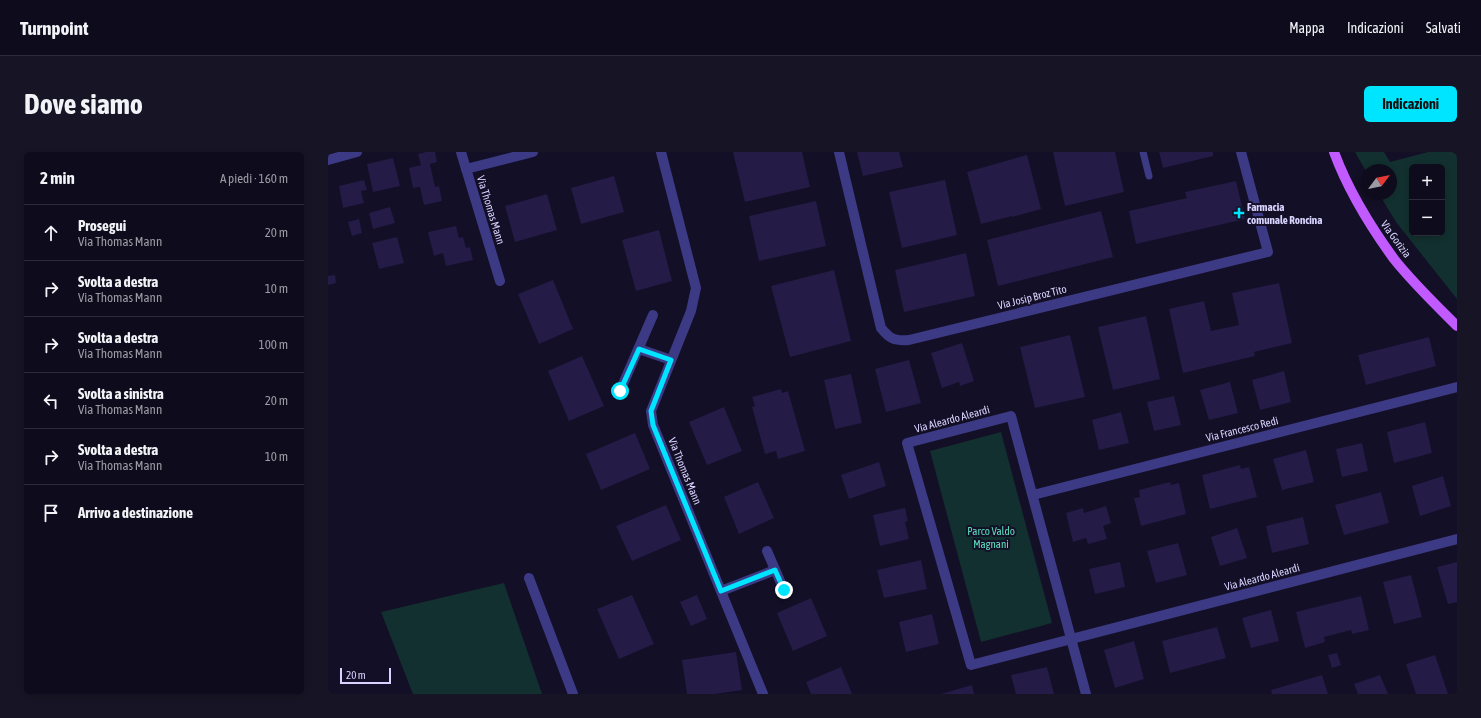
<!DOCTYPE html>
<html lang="it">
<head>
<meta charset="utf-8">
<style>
	body { margin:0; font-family:"Asap Condensed",sans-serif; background:#171425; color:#f1f3f6 }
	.controls { position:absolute; right:12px; top:12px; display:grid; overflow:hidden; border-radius:6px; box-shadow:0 2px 6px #0003 }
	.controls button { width:36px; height:36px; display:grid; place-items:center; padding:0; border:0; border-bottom:1px solid #2e2b3b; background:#0e0b1c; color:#f1f3f6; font:20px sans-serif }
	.compass { position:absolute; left:1033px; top:12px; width:36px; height:36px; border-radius:50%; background:#0e0b1c; box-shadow:0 2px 6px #0003; rotate:58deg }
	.scale { position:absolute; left:12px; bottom:10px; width:51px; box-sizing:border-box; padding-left:4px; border:2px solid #d9d4ff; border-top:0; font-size:11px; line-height:14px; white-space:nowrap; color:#d9d4ff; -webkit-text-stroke:3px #130f26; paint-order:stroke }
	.stop { position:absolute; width:12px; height:12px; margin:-9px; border:3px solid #00e5ff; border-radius:50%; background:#fff }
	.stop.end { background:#00e5ff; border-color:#fff; box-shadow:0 1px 4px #0008 }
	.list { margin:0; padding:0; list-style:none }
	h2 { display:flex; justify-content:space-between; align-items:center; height:52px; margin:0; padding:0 16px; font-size:17px }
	h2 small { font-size:13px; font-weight:400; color:#9b9ba3 }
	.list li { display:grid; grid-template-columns:26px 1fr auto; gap:12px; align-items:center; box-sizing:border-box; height:56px; padding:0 16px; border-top:1px solid #2e2b3b }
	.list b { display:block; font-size:15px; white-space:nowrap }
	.list p { margin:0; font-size:13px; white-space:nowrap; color:#9b9ba3 }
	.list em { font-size:13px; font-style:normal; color:#9b9ba3 }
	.icon { flex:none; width:22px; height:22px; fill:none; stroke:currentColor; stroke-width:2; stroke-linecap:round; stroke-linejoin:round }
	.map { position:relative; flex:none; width:1129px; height:542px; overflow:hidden; border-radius:6px }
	header { display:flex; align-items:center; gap:24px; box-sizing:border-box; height:56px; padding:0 20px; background:#0e0b1c; border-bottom:1px solid #2e2b3b }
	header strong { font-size:19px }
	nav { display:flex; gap:22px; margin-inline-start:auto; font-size:14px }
	.intro { display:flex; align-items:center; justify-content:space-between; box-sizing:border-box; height:96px; padding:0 24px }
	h1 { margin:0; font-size:28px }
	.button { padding:10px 18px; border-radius:6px; background:#00e5ff; color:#111; font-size:14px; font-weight:700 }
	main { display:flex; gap:24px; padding:0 24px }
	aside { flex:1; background:#0e0b1c; border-radius:6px; box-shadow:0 2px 6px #0003 }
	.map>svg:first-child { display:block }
	.green { fill:#12302f; fill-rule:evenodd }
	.building { fill:#241b47 }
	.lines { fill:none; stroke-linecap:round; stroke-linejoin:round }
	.lane { stroke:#3d3a85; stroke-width:7 }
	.street { stroke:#3d3a85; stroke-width:10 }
	.primary { stroke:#c25bff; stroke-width:10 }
	.route { stroke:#00e5ff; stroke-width:5 }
	.poi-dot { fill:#00e5ff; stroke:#130f26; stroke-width:1.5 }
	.labels { text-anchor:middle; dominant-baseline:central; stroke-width:4; stroke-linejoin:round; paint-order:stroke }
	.poi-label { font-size:11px; font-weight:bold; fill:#d9d4ff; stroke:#130f26; text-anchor:start }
	.street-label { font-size:11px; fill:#d9d4ff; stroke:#130f26 }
	.park-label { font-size:11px; fill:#5fe0c0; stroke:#130f26 }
</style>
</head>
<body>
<header>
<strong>Turnpoint</strong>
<nav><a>Mappa</a><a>Indicazioni</a><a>Salvati</a></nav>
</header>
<div class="intro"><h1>Dove siamo</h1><a class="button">Indicazioni</a></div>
<main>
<aside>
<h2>2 min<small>A piedi · 160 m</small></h2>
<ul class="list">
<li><svg class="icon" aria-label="ahead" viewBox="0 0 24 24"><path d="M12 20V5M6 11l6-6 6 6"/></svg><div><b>Prosegui</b><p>Via Thomas Mann</p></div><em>20 m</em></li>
<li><svg class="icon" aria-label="right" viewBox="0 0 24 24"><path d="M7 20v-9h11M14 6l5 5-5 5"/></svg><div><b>Svolta a destra</b><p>Via Thomas Mann</p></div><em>10 m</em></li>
<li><svg class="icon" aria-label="right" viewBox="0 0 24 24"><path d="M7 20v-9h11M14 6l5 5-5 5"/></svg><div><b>Svolta a destra</b><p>Via Thomas Mann</p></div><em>100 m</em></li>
<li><svg class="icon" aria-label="left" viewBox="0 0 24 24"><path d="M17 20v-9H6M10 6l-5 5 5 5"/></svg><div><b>Svolta a sinistra</b><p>Via Thomas Mann</p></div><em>20 m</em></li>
<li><svg class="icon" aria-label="right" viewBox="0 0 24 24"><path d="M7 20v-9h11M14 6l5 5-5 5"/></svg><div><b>Svolta a destra</b><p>Via Thomas Mann</p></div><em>10 m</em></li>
<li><svg class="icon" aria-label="arrive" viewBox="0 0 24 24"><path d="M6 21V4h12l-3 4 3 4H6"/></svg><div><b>Arrivo a destinazione</b></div></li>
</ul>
</aside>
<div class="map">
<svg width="1129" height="542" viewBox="0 0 1129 542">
	<rect width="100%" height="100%" fill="#130f26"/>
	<g class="green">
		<path d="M1027,0H1056L1062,10L1100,0H1129V147L1068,70L1051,42H1063V18H1039V21ZM1084,15H1114V81H1084Z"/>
		<polygon points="673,280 724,471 653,490 602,299"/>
		<polygon points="176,431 214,542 85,542 53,460"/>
	</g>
	<g class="building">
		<polygon points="98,0 107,0 109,10 102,12 107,35 111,34 114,49 96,53 92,35 85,36 81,16 93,13 90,2"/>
		<polygon points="405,0 474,0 482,35 417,50"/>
		<polygon points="529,0 571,0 575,15 535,24"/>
		<polygon points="725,0 787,0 796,40 737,54"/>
		<polygon points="831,0 885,0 885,4 835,16"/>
		<polygon points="699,3 713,57 684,65 684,64 653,72 639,20"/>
		<polygon points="65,6 72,34 45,40 39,12"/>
		<polygon points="286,24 296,60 253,72 243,36"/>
		<polygon points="36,28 39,38 33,39 36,51 15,56 11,34"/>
		<polygon points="617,28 629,83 574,96 561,40"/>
		<polygon points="908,29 917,67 808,92 801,59 859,46 857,40"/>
		<polygon points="219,42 229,78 187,90 177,54"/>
		<polygon points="488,49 498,94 431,109 421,64"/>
		<polygon points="62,55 67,71 45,77 41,61"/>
		<polygon points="773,59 785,105 670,134 659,88"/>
		<polygon points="31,67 34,81 24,84 20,70"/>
		<polygon points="128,74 131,86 135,85 138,96 142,95 145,108 118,114 115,101 106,104 100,80"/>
		<polygon points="331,78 344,129 308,139 294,88"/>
		<polygon points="69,85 76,111 51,117 44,91"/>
		<polygon points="638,101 647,144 576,160 567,118"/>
		<polygon points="506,118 523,189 462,205 443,134"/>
		<polygon points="7,123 8,131 0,133 0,124"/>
		<polygon points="225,128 245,177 211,192 190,142"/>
		<polygon points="951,131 964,191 926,200 927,204 855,221 841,157 876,149 883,179 911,173 904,141"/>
		<polygon points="818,164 832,227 785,238 770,175"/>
		<polygon points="742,183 757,245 707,256 692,195"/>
		<polygon points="1101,185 1108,214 1038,233 1030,203"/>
		<polygon points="634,191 646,229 632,234 631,230 614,236 603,201"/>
		<polygon points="254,204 276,254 241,269 220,219"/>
		<polygon points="581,208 593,251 558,260 547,217"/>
		<polygon points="956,219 963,250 932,258 924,228"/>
		<polygon points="523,222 534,271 507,277 496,228"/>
		<polygon points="902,230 910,261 881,268 872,238"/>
		<polygon points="453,237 454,241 460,239 477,299 450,307 448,299 437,302 424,255 427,254 424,245"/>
		<polygon points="846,244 853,273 826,279 819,250"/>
		<polygon points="396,255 414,299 379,313 361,270"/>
		<polygon points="793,260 801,291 771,298 764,268"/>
		<polygon points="1097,270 1104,301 1066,311 1059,280"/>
		<polygon points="307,281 322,317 273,338 258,302"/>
		<polygon points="1034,291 1040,319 1014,325 1008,297"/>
		<polygon points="978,298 986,330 954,338 945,307"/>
		<polygon points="551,310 558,334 521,347 513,323"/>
		<polygon points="912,313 913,317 921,315 929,345 882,357 874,323"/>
		<polygon points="1115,324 1123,354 1092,364 1084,334"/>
		<polygon points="430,330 446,366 411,382 396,345"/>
		<polygon points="842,330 843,333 851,331 858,362 813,374 806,346 812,345 811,338"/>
		<polygon points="1053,340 1061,371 1016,383 1007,353"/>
		<polygon points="338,353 353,388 304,409 288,374"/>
		<polygon points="778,354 783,371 775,374 779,387 760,392 758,386 745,390 738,361 755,356 756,361"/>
		<polygon points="577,356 580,369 577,370 581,387 552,394 545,363"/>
		<polygon points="975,365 981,392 944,401 938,374"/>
		<polygon points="909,376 919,406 892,414 883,385"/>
		<polygon points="850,391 859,423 828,431 819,399"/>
		<polygon points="593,408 599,437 556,446 549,418"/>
		<polygon points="792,410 797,435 767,442 761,417"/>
		<polygon points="1129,410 1129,450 1120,452 1109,415"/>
		<polygon points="1083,423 1094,465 1066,472 1055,430"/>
		<polygon points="304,443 326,492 291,507 269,457"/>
		<polygon points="369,443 379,467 363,474 352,450"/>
		<polygon points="1033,444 1041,478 1024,482 1023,478 996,485 997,490 977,496 968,460"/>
		<polygon points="483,446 499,484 465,499 449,461"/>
		<polygon points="943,458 951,489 923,496 914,466"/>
		<polygon points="604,462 611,492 578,500 571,470"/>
		<polygon points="889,475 898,506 842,521 834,489"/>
		<polygon points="806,489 816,527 787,536 776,498"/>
		<polygon points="408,500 414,538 387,542 359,542 354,508"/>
		<polygon points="1009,501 1013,513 1004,516 1000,503"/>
		<polygon points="1107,503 1120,542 1088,542 1078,512"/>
		<polygon points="513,515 524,542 483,542 478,530"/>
		<polygon points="719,515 726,542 688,542 683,523"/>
		<polygon points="994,523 1000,542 944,542 943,538"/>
		<polygon points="1052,523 1060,542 1030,542 1026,532"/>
		<polygon points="644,533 646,542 613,542"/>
	</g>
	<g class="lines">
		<polyline class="lane" points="815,0 821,24"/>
		<g class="street">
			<polyline points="133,0 172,129"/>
			<polyline points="333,0 368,136 363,159 323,259 325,273 435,542"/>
			<path d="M511,0L553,176C562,187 566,189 581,188L940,100L913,0"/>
			<polyline points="0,8 29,0"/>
			<polyline points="138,17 205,0"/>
			<polyline points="311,197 343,208"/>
			<polyline points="292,239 325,163"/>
			<polyline points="705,343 1129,235"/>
			<polyline points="439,399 456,438"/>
			<polyline points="201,426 245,542"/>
			<polyline points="393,439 447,418"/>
			<polyline points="758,542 683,264 579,291 643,513 1129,387"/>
		</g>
		<path class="primary" d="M1006,0C1020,38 1042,74 1066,107C1085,131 1108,153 1129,174"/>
	</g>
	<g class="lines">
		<polyline class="route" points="292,239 311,197 343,208 323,259 325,273 393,439 447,418 456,438"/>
	</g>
	<path class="poi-dot" d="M909 55h4v4h4v4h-4v4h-4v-4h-4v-4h4z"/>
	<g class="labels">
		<g class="poi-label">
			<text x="919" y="55">Farmacia<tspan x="919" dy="13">comunale Roncina</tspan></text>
		</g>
		<g class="street-label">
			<text transform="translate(163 58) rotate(73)">Via Thomas Mann</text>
			<text transform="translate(1068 87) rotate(54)">Via Gorizia</text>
			<text transform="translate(704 145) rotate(-14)">Via Josip Broz Tito</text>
			<text transform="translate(624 267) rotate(-15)">Via Aleardo Aleardi</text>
			<text transform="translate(914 277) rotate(-14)">Via Francesco Redi</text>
			<text transform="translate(357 319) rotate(68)">Via Thomas Mann</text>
			<text transform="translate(934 425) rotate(-15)">Via Aleardo Aleardi</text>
		</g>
		<g class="park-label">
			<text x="663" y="379">Parco Valdo<tspan x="663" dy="13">Magnani</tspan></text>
		</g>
	</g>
</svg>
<div class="controls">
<button>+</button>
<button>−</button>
</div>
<svg class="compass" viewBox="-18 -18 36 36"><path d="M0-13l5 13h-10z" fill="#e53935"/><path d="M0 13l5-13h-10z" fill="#9b9ba3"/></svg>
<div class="scale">20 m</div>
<div class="stop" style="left:292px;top:239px"></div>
<div class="stop end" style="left:456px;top:438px"></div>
</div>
</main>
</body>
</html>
